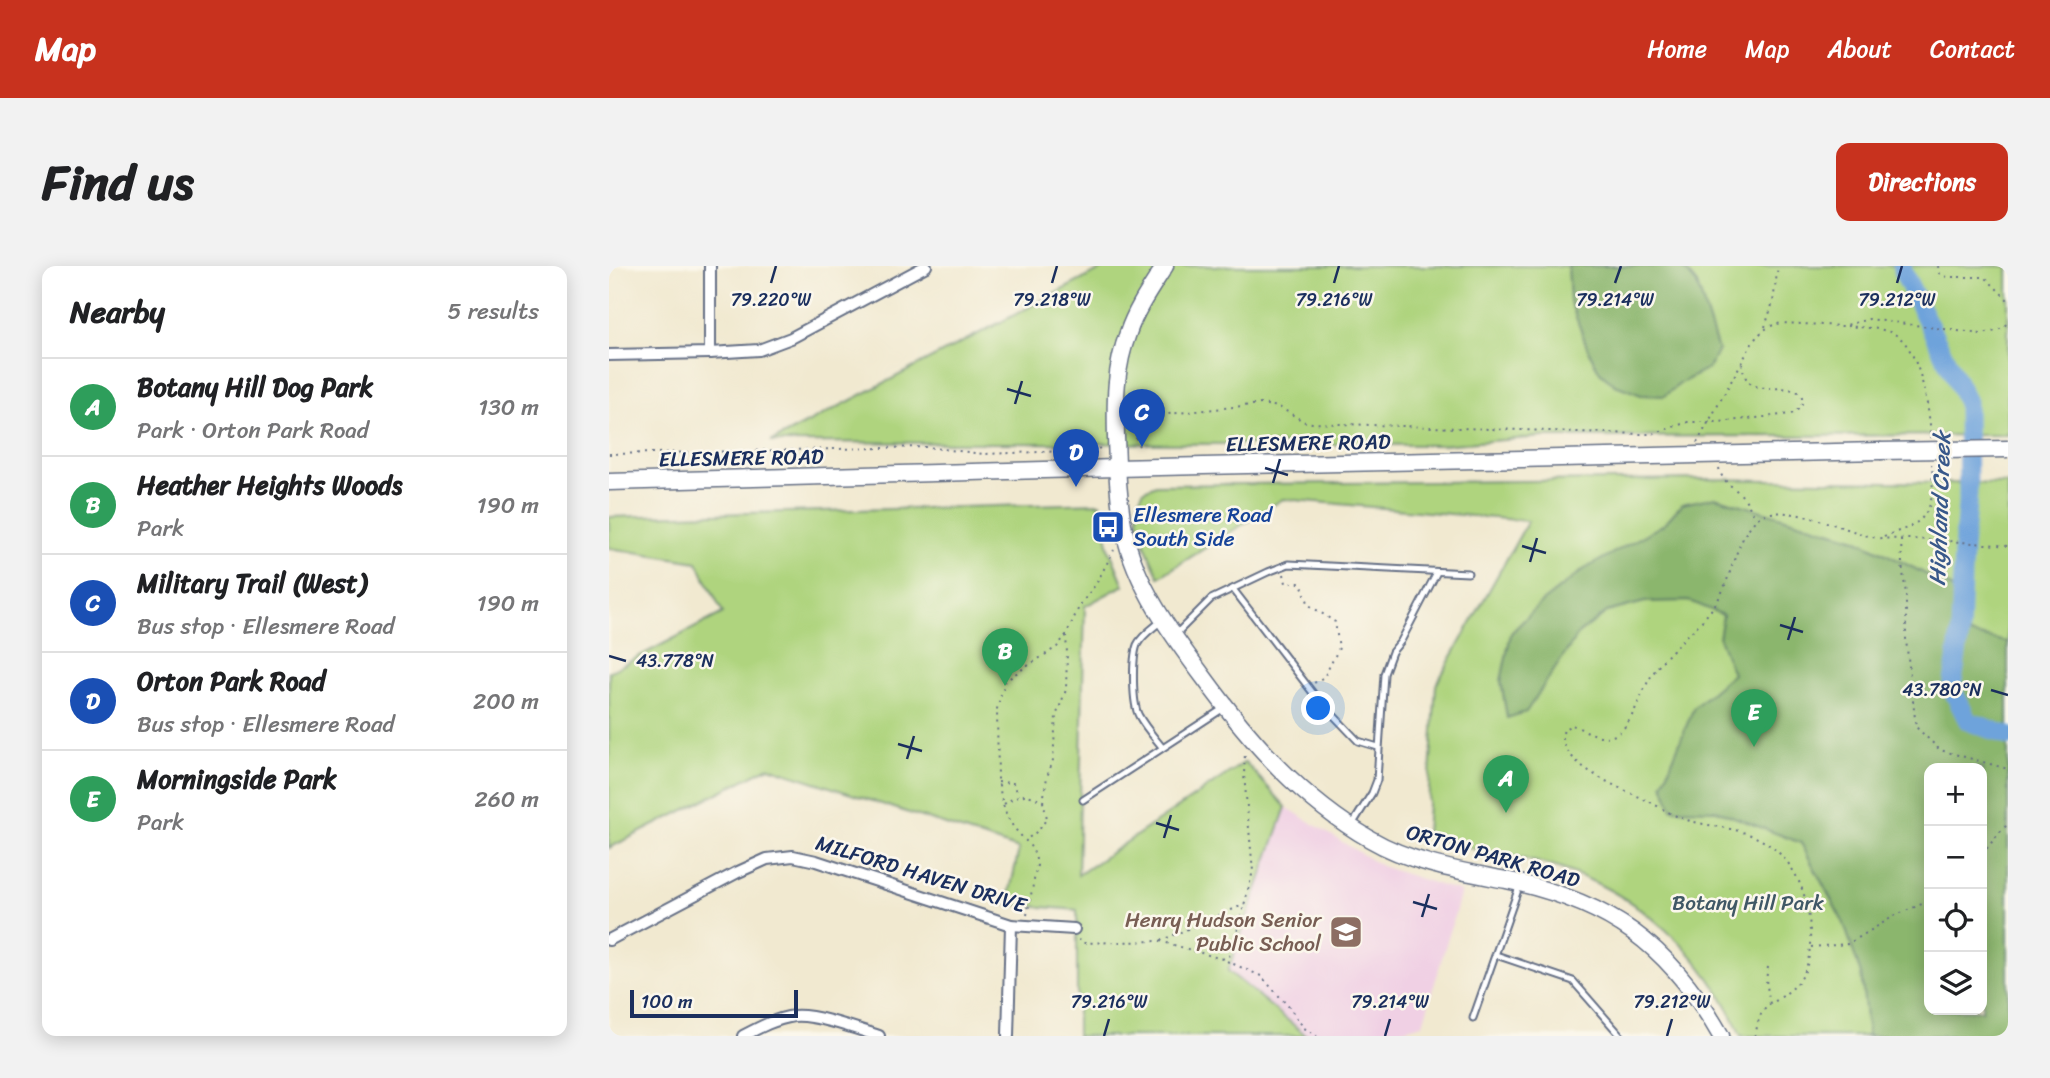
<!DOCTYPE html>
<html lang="en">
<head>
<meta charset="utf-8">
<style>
	body { margin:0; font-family:Sriracha,sans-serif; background:#f2f2f2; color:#202124 }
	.controls { position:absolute; right:21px; bottom:21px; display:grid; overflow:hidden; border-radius:14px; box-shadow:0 4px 18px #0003 }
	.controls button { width:63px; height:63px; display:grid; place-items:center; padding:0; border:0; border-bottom:2px solid #e0e0e0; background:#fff; color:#202124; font:35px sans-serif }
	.scale { position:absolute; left:21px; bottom:18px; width:168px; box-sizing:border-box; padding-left:7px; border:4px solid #1b2f5e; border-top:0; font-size:19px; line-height:24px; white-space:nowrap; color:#1b2f5e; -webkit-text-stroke:5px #fbf7ec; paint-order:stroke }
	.you { position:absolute; left:710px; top:443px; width:24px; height:24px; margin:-18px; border:5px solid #fff; border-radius:50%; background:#1a73e8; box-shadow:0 0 0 10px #1a73e833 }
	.badge { display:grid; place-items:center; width:46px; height:46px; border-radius:50%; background:#c8321e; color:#fff; font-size:23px; font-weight:700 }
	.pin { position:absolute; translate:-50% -58px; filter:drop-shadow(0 2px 4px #0008) }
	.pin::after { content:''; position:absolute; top:37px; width:24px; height:21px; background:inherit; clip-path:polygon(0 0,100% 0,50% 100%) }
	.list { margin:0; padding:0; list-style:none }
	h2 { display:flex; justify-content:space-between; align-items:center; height:91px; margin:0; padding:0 28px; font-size:30px }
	h2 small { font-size:23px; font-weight:400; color:#757577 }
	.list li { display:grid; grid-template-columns:46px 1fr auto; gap:21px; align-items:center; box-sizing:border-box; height:98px; padding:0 28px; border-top:2px solid #e0e0e0 }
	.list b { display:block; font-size:26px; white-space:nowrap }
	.list p { margin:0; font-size:23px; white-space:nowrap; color:#757577 }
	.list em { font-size:23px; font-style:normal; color:#757577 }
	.icon { flex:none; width:38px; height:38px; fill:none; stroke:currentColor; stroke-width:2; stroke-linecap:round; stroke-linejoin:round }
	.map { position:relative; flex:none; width:1399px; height:770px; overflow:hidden; border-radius:14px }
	header { display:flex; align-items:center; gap:42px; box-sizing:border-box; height:98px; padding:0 35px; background:#c8321e; color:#fff }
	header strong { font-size:33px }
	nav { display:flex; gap:38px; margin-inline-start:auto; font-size:24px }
	.intro { display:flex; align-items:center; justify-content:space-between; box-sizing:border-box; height:168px; padding:0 42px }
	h1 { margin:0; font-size:49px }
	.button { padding:18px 32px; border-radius:14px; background:#c8321e; color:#fff; font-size:24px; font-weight:700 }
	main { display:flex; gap:42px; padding:0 42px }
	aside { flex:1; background:#fff; border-radius:14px; box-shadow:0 4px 18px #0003 }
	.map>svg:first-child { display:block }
	.built { fill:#f0d0e4 }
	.green { fill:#afd47e; stroke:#65826e; stroke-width:2; fill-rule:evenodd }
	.forest { fill:#8bb66d; stroke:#537266; stroke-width:2; fill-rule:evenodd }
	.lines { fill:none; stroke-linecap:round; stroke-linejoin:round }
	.river { stroke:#6ea3db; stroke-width:19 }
	.lane-casing { stroke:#667086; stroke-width:9 }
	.street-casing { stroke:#667086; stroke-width:14 }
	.secondary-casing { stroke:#667086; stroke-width:19 }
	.path { stroke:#667086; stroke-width:2; stroke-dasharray:2 5; stroke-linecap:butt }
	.lane { stroke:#fff; stroke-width:5 }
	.street { stroke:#fff; stroke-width:10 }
	.secondary { stroke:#fff; stroke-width:16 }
	.secondary-bridge-casing { stroke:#667086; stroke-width:19; stroke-linecap:butt }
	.secondary-bridge { stroke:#fff; stroke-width:16 }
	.ticks { fill:none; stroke:#1b2f5e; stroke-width:2.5 }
	.labels { text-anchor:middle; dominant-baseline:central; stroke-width:5; stroke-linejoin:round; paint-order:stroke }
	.street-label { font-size:21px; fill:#1b2f5e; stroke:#fbf7ec }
	.transit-label { font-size:21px; fill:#164399; stroke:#fbf7ec; text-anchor:start }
	.park-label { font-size:21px; fill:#405866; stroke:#fbf7ec }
	.education-label { font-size:21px; fill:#785e54; stroke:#fbf7ec; text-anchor:end }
	.water-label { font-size:23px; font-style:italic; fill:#38588a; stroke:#fbf7ec }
	.ticks-label { font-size:18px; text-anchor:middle; fill:#1b2f5e; stroke:#fbf7ec; stroke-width:5; stroke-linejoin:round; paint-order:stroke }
</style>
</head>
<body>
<header>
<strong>Map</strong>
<nav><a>Home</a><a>Map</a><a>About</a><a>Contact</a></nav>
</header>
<div class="intro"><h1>Find us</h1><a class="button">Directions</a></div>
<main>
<aside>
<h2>Nearby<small>5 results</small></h2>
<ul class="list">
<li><span class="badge" style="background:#2e9e5b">A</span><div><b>Botany Hill Dog Park</b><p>Park · Orton Park Road</p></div><em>130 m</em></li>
<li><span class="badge" style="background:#2e9e5b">B</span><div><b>Heather Heights Woods</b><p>Park</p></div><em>190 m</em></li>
<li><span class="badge" style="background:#1a4fb4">C</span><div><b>Military Trail (West)</b><p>Bus stop · Ellesmere Road</p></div><em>190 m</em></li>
<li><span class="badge" style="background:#1a4fb4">D</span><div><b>Orton Park Road</b><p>Bus stop · Ellesmere Road</p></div><em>200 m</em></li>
<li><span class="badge" style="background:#2e9e5b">E</span><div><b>Morningside Park</b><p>Park</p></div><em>260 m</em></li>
</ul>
</aside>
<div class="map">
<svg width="1399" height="770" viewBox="0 0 1399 770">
	<rect width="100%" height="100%" fill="#fbf7ec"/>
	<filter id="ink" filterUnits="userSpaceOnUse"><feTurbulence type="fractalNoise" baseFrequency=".0143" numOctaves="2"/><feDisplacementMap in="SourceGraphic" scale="14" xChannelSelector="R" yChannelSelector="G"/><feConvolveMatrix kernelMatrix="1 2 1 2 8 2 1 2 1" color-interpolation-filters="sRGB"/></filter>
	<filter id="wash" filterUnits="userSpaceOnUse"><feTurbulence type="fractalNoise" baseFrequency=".00686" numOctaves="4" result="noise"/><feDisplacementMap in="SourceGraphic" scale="28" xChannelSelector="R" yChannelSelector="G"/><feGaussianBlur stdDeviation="1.57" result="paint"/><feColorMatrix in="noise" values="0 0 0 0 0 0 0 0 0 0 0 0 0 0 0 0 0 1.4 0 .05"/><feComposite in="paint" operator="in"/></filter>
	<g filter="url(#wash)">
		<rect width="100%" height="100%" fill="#f1e9d0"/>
		<polygon class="built" points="677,541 772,600 852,626 814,758 769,770 698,770 619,705"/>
		<g class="green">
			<polygon points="499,0 1399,0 1399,169 933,171 830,179 162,176"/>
			<path d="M1097,213L1399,218V770H1132C1099,688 1027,625 943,600C913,591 883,588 853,580C841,576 829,572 817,568L827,419L919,255L674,233L550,311C540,287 518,249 535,224L547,219ZM1320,502H1373V744H1320Z"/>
			<polygon points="491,237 500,283 515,319 476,340 469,609 636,496 677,541 619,705 698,770 468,770 468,644 398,638 410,583 160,501 0,582 0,406 114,347 88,296 0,282 0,251"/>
		</g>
		<g class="forest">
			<polygon points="959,0 1073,0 1088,18 1109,84 1100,102 1072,117 1055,130 1032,129 1006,119 991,106 980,86 961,35"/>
			<path d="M1106,231L1247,273L1339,319L1360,341L1359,368L1399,376V770H1259L1252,708L1235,658L1192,577L1107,544L1063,543L1054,518L1085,441L1124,408L1110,372L1114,349L1081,335L1036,336L998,346L970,367L917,446L898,452L892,415L902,367L933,336L974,304L1055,258L1073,238ZM1320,502H1373V744H1320Z"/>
		</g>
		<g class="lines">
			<polyline class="river" points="1293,0 1294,6 1358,136 1359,228 1354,283 1351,367 1343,423 1359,455 1399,470"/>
		</g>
	</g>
	<g filter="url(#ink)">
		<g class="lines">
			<defs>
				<g id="lane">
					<polyline points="624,323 707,431 749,475 769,481"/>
					<path d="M551,356C543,363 533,369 528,379C523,393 523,438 530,450C536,461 545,471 553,481"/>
					<polyline points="568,367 602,333 659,306 680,298 859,307"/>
					<polyline points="474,534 615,442"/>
					<polyline points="743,559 763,527 768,514 775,408 783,386 792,375 828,306"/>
					<polyline points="887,689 964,715 1012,770"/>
					<polyline points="864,752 910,621"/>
				</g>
				<g id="street">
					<polyline points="101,0 101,87"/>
					<polyline points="0,89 101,87 150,84 182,72 317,0"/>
					<polyline points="0,674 127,607 158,593 184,590 207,595 402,659 465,663"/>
					<path d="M134,770C151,761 166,753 185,750C206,748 248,763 270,770"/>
					<polyline points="399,770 402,659"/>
				</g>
				<g id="secondary">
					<path d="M556,0C542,22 527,43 519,67C506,102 506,134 507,171C508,202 509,233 515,264C526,319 563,369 596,413C642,476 693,534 761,573C802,597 851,605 897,614C1001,636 1060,678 1112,770"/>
					<polyline points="0,216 507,202 1271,185"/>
				</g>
			</defs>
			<use href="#lane" class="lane-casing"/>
			<use href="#street" class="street-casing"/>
			<use href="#secondary" class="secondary-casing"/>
			<g class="path">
				<polyline points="1329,0 1330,7 1338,11 1376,11 1399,34"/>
				<path d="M1238,60C1254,62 1273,61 1287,69C1311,83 1321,146 1322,172"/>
				<polyline points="1156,61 1164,36 1169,0"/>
				<path d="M1088,177L1145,74C1154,64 1160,59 1173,57L1234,60L1260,53L1372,68C1384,66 1392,65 1399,56"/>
				<path d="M530,180C523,167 526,156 541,150L652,138L670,141L696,156L703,157L1030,168H1043L1079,156H1111L1182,148C1191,144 1197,136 1191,127C1170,114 1137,136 1133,98"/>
				<polyline points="0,188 317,181 374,188 487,184 493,181"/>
				<path d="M1110,202C1113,217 1126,221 1135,232C1141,239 1141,246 1148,251"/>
				<path d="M1275,271C1284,266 1293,265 1302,260C1327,247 1324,222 1323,198"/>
				<polyline points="1292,274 1293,299 1297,328 1297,374 1307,461 1331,484 1399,503"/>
				<polyline points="675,308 677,317 692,317 700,339 726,356 730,382 715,411 705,417"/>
				<polyline points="389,516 404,517 410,529"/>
				<polyline points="434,536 438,511 444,494 447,450 457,424 458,387 457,369"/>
				<path d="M395,538C411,527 417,526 434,536L438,552L430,564L418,573"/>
				<path d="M1373,588C1382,578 1389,567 1399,558"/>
				<path d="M418,649L428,599C425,576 412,574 402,557C394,545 392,529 389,514L388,443L392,428L396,416L406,408L448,381L457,369L471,339L487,318L505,284"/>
				<polyline points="470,673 472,677 551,675 636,638"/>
				<polyline points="551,675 613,693 652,710 680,741 695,762 708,770"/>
				<polyline points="1202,681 1239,678 1287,649 1320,635"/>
				<polyline points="613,693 622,689 644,605 635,509 636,486"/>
				<polyline points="1159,701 1157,714 1161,738"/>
				<path d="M1146,770C1148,762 1149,752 1154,745C1158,740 1165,736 1171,732C1193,716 1199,707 1201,679C1203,629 1184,581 1133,566C1114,560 1088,559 1070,551C1059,547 1048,539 1037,534C1014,523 944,497 955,463L963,459C976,464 995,476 1008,468C1024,458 1032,425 1043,409C1063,378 1099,358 1114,324C1124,302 1130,268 1149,252C1169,235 1233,262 1256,269C1270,274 1284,272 1298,273C1332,274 1366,277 1399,280"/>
			</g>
			<use href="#lane" class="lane"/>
			<use href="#street" class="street"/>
			<use href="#secondary" class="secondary"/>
			<defs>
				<polyline id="secondary-bridge" points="1271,185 1399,183"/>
			</defs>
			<use href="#secondary-bridge" class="secondary-bridge-casing"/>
			<use href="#secondary-bridge" class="secondary-bridge"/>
		</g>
	</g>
	<path class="ticks" d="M162,17L167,0M443,17L448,0M725,17L730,0M1006,17L1012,0M1288,17L1293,0M398,123L422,130M406,138L413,115M656,202L679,209M664,217L671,193M913,280L937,287M921,296L928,272M1171,359L1194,366M1179,374L1186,351M0,390L17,395M1382,424L1399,429M289,478L313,485M298,493L305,470M547,557L570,564M555,572L562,549M804,636L828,643M813,651L820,628M495,770L500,753M776,770L781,753M1058,770L1063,753"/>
	<defs>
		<symbol id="bus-square" viewBox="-11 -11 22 22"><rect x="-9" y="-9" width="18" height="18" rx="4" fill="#1a4fb4" stroke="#fbf7ec"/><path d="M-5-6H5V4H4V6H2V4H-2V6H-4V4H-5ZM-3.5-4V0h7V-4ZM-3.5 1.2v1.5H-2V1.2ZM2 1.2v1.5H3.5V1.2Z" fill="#fff"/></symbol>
		<symbol id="school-square" viewBox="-11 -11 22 22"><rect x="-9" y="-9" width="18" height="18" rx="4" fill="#8d6e63" stroke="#fbf7ec"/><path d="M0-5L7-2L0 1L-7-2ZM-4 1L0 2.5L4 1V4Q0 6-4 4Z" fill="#fff"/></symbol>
	</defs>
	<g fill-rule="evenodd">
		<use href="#bus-square" x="480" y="242" width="38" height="38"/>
		<use href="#school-square" x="718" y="647" width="38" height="38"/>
	</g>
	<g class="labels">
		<g class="street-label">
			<text transform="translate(699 177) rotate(-1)">ELLESMERE ROAD</text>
			<text transform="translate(132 192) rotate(-1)">ELLESMERE ROAD</text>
			<text transform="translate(884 590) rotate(16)">ORTON PARK ROAD</text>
			<text transform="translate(312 608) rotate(17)">MILFORD HAVEN DRIVE</text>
		</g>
		<g class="transit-label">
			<text x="524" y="249">Ellesmere Road<tspan x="524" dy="24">South Side</tspan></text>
		</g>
		<g class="park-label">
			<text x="1139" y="637">Botany Hill Park</text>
		</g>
		<g class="education-label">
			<text x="712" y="654">Henry Hudson Senior<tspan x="712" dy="24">Public School</tspan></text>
		</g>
		<g class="water-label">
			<text transform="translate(1331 243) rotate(-88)">Highland Creek</text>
		</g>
	</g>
	<g class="ticks-label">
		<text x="162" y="40">79.220°W</text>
		<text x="443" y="40">79.218°W</text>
		<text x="725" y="40">79.216°W</text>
		<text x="1006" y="40">79.214°W</text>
		<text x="1288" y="40">79.212°W</text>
		<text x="66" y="401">43.778°N</text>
		<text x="1333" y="430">43.780°N</text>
		<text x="500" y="742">79.216°W</text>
		<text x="781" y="742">79.214°W</text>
		<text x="1063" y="742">79.212°W</text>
	</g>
</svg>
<div class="controls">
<button>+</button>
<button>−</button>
<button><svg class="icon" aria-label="locate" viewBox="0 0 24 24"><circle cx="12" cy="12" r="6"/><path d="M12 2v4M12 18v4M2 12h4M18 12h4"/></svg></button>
<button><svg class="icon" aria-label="layers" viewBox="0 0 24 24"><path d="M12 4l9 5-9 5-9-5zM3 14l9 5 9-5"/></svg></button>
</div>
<div class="scale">100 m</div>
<div class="you"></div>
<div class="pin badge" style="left:897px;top:547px;background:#2e9e5b">A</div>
<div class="pin badge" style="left:396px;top:420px;background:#2e9e5b">B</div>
<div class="pin badge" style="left:533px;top:181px;background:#1a4fb4">C</div>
<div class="pin badge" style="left:467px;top:221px;background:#1a4fb4">D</div>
<div class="pin badge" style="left:1145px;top:481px;background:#2e9e5b">E</div>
</div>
</main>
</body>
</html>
